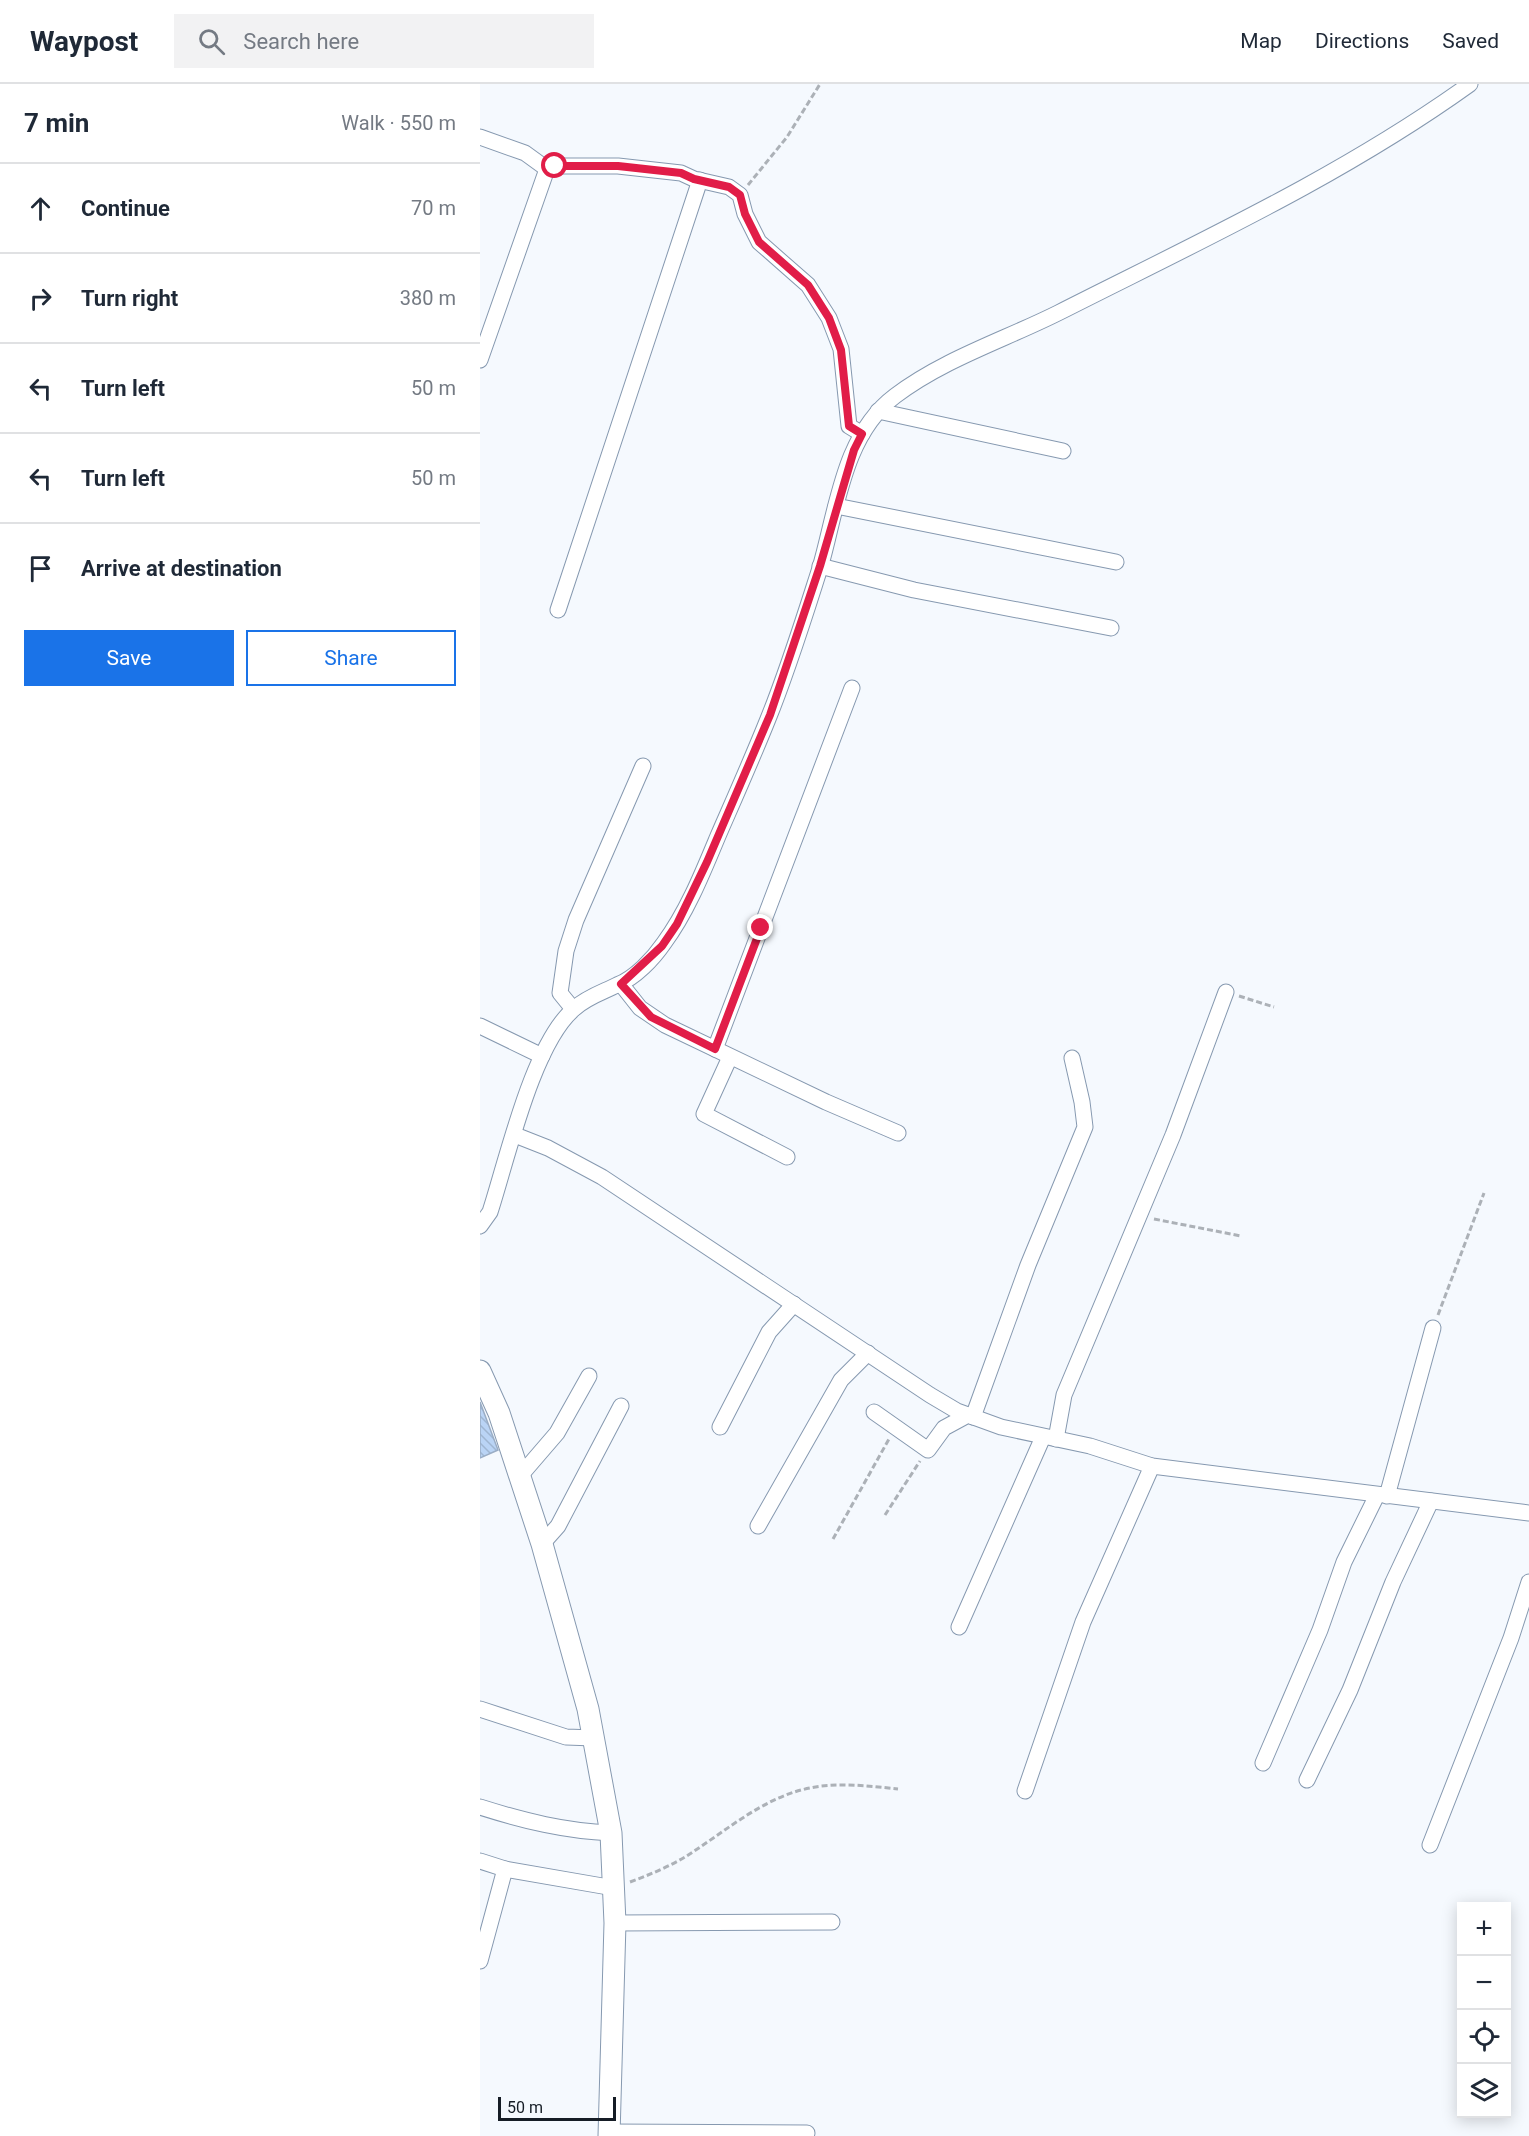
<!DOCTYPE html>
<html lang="en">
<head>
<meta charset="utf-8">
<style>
	body { margin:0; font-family:Roboto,sans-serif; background:#f2f2f3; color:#1f2937 }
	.controls { position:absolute; right:18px; bottom:18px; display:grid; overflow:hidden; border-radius:0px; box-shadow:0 3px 15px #0003 }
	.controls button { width:54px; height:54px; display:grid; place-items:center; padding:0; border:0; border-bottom:2px solid #e0e1e3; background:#fff; color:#1f2937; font:30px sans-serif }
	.scale { position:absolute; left:18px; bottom:15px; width:118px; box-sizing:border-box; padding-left:6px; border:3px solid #161d26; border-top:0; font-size:16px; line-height:21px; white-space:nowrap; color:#161d26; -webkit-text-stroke:4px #f5f9fe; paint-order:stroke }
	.stop { position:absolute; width:18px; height:18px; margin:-14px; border:4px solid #e11d48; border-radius:50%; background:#fff }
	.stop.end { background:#e11d48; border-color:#fff; box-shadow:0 2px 6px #0008 }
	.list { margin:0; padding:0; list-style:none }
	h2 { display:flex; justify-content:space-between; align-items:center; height:78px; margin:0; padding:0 24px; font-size:26px }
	h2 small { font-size:20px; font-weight:400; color:#747a83 }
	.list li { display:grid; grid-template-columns:39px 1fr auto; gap:18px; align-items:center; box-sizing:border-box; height:90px; padding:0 24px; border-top:2px solid #e0e1e3 }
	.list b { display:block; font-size:22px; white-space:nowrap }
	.list em { font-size:20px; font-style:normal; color:#747a83 }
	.actions { display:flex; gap:12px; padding:18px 24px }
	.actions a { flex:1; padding:14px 0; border:2px solid #1a73e8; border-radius:0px; text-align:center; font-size:21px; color:#1a73e8 }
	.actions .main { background:#1a73e8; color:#fff }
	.icon { flex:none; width:33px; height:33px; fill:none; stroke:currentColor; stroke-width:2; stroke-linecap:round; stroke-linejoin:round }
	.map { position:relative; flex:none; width:1049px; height:2052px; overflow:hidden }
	header { display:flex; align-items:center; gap:36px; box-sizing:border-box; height:84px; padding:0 30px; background:#fff; border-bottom:2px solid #e0e1e3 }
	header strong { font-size:28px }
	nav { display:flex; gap:33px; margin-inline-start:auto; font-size:21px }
	.search { width:420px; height:54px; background:#f2f2f3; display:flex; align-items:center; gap:15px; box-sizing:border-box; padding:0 21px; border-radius:0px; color:#747a83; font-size:22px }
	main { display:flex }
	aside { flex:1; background:#fff }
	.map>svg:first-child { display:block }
	.building { fill:url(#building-back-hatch); stroke:#9aadc5; stroke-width:1.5 }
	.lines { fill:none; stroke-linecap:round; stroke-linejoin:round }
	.street-casing { stroke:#8699b0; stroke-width:17 }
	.secondary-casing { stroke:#8699b0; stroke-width:23 }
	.path { stroke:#acb1b7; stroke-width:3; stroke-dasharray:6 3; stroke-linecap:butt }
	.street { stroke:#fff; stroke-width:15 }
	.secondary { stroke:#fff; stroke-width:21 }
	.route { stroke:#e11d48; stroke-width:8 }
</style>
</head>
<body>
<header>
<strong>Waypost</strong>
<div class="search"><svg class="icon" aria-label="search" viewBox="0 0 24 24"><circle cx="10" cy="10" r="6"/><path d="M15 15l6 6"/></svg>Search here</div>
<nav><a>Map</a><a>Directions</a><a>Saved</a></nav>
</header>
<main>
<aside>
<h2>7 min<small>Walk · 550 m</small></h2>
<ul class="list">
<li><svg class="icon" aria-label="ahead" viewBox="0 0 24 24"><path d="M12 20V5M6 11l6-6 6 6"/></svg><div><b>Continue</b></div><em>70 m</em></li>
<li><svg class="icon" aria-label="right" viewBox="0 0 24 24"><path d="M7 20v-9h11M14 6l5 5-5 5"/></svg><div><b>Turn right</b></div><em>380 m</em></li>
<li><svg class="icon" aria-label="left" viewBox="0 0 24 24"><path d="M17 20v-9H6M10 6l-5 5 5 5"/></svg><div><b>Turn left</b></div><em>50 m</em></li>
<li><svg class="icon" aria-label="left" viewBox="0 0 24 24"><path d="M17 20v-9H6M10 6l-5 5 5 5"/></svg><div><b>Turn left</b></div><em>50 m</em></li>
<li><svg class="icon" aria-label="arrive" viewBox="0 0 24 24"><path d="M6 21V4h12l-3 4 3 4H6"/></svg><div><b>Arrive at destination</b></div></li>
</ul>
<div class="actions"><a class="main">Save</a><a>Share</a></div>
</aside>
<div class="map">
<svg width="1049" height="2052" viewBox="0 0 1049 2052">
	<defs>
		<pattern id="building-back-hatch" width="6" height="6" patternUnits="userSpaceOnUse" patternTransform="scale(1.5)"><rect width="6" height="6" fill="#bad4f5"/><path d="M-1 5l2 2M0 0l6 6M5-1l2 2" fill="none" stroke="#9fb6d2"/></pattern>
	</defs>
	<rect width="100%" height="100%" fill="#f5f9fe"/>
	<polygon class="building" points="0,1318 18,1366 0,1374"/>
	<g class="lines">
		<defs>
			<g id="street">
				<polyline points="0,53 45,69 67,85 75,82 138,82 201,89 214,95 249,103 260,111 265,130 279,158 328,201 349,234 361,265 369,342 382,350"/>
				<polyline points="0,276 67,85"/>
				<polyline points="398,327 583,367"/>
				<polyline points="356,422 636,478"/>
				<polyline points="340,482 434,506 631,544"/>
				<polyline points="78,526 220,96"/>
				<polyline points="141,900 160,924 185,941 346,1018 418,1049"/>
				<polyline points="93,925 80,909 86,867 96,836 163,682"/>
				<polyline points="0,942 62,972"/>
				<polyline points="235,965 372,604"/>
				<polyline points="250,973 224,1030 307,1073"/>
				<polyline points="35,1051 68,1064 122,1093 450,1311 477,1327 521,1343 610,1362 672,1382 1049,1429"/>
				<path d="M0,1142L10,1128C27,1076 53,958 95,924C107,913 123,908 137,901C155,894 173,875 184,859C207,828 223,788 238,752C255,713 272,675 288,635C308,586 324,534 340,484C357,426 363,351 415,312C464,275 524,256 578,229C718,158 862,92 990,0"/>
				<polyline points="394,1328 448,1366 464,1344 488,1331"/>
				<polyline points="493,1333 548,1181 605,1043 602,1018 592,974"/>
				<polyline points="240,1343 289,1248 314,1220"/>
				<polyline points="576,1355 584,1311 693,1051 746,908"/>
				<polyline points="40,1392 77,1349 109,1292"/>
				<polyline points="907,1412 953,1244"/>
				<polyline points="278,1442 361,1296 388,1269"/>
				<polyline points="62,1460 78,1442 141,1322"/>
				<polyline points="479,1543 563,1353"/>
				<polyline points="0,1625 86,1653 114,1654"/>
				<polyline points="783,1679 840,1546 864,1478 897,1411"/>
				<polyline points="827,1696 870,1606 913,1498 951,1417"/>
				<polyline points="545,1707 603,1538 672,1382"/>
				<path d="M0,1723C44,1737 85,1747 131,1749"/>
				<polyline points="950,1761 1031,1554 1049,1498"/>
				<polyline points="0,1777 25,1785 134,1804"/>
				<polyline points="135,1839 352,1838"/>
				<polyline points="0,1877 25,1785"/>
				<polyline points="129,2048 327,2049"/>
			</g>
			<polyline id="secondary" points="0,1287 19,1329 62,1460 108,1625 131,1749 135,1839 129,2052"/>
		</defs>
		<use href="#street" class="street-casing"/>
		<use href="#secondary" class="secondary-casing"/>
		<g class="path">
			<polyline points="268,101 307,53 340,0"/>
			<polyline points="759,912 794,923"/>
			<polyline points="674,1135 761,1152"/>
			<polyline points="958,1231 1004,1109"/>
			<polyline points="405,1431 440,1377"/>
			<polyline points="353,1455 409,1355"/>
			<path d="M150,1798C169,1791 188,1783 205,1773C245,1748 283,1713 330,1704C358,1698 389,1702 418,1705"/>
		</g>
		<use href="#street" class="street"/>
		<use href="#secondary" class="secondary"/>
	</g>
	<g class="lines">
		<polyline class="route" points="75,82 138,82 201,89 214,95 249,103 260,111 265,130 279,158 328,201 349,234 361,266 369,342 382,350 374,366 340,482 290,631 227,778 197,840 182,862 141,900 171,933 235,965 281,844"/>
	</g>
</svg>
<div class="controls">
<button>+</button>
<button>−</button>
<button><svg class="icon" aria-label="locate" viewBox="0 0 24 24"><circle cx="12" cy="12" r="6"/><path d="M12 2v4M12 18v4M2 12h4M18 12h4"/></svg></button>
<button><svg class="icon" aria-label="layers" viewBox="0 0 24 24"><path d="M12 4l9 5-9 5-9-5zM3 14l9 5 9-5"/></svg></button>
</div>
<div class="scale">50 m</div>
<div class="stop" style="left:75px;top:82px"></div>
<div class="stop end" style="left:281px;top:844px"></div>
</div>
</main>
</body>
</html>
